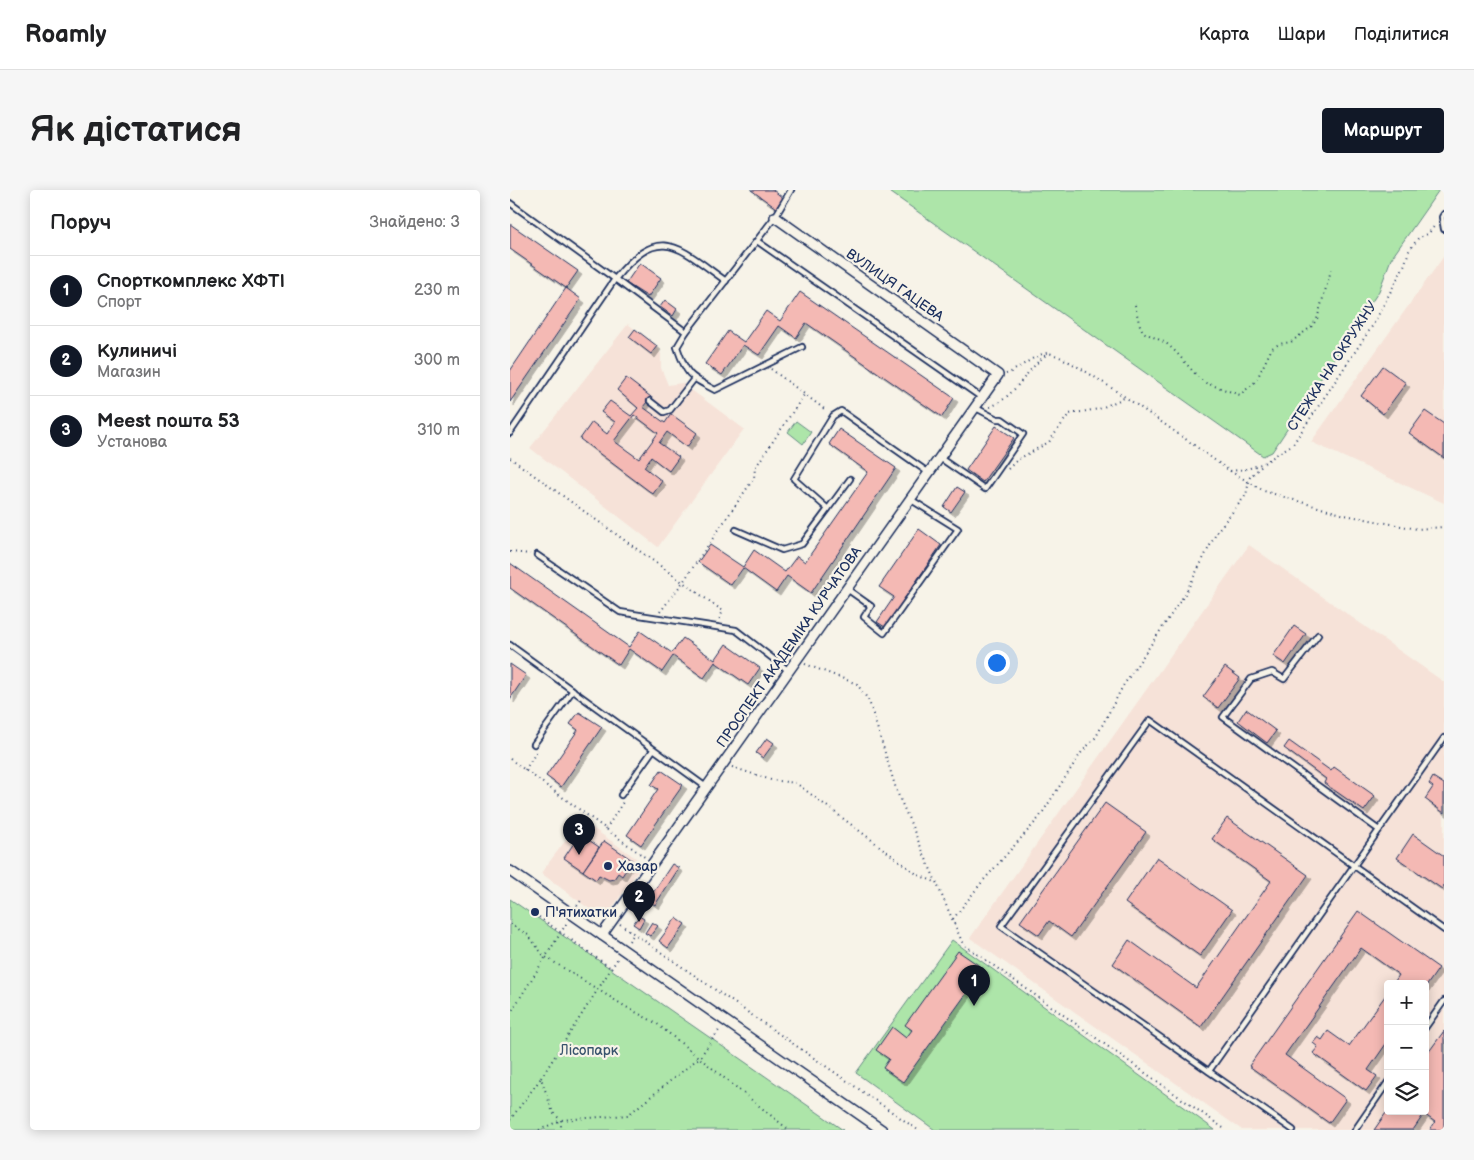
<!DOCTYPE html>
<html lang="uk">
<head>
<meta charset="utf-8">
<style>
	body { margin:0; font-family:"Balsamiq Sans",sans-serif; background:#f6f6f6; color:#202124 }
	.controls { position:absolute; right:15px; bottom:15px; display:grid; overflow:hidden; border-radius:5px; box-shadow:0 2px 12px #0003 }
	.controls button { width:45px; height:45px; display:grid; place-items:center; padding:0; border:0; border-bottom:1px solid #e0e0e0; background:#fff; color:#202124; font:25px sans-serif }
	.you { position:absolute; left:486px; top:472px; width:18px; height:18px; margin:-12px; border:4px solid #fff; border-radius:50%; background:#1a73e8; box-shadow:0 0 0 8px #1a73e833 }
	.badge { display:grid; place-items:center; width:32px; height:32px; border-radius:50%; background:#111827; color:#fff; font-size:16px; font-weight:700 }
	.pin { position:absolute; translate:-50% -41px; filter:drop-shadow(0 1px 2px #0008) }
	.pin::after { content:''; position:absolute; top:26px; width:18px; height:15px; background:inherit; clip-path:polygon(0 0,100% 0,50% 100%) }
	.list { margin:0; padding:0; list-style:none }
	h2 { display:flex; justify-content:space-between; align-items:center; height:65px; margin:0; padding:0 20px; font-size:21px }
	h2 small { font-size:16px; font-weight:400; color:#757577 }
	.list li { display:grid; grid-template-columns:32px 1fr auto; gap:15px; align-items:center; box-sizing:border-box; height:70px; padding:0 20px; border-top:1px solid #e0e0e0 }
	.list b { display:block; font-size:19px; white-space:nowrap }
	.list p { margin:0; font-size:16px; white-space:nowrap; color:#757577 }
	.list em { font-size:16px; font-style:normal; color:#757577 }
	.icon { flex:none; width:28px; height:28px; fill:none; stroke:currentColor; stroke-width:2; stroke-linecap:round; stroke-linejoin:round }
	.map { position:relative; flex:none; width:934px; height:940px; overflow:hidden; border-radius:5px }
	header { display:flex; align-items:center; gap:30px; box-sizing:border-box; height:70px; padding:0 25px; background:#fff; border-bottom:1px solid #e0e0e0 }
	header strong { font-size:24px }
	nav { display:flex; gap:28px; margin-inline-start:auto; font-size:18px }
	.intro { display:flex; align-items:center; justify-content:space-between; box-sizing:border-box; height:120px; padding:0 30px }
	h1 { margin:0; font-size:35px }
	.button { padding:12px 22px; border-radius:5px; background:#111827; color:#fff; font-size:18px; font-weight:700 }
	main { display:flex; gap:30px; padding:0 30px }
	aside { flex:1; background:#fff; border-radius:5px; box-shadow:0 2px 12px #0003 }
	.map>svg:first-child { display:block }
	.built { fill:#f6e2d8; fill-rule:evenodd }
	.green { fill:#ade5a9; stroke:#648a84 }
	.building { fill:#f4b9b4; stroke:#1b2f5e; fill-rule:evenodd; filter:url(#shadow) }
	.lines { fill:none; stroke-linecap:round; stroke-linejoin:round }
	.service-casing { stroke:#1b2f5e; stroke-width:8 }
	.minor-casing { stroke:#1b2f5e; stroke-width:12 }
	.path { stroke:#1b2f5e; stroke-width:2; stroke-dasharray:1 4; stroke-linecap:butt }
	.service { stroke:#f7f3e8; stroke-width:4.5 }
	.minor { stroke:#f7f3e8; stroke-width:9 }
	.poi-dot { fill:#1b2f5e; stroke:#f7f3e8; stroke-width:2 }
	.labels { text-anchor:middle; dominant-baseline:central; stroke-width:4.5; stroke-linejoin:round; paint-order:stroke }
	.street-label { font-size:14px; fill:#1b2f5e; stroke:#f7f3e8 }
	.poi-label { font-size:14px; fill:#1b2f5e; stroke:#f7f3e8; text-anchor:start }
	.park-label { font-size:14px; fill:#38536d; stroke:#f7f3e8 }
</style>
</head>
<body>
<header>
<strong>Roamly</strong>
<nav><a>Карта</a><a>Шари</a><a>Поділитися</a></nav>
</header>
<div class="intro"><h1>Як дістатися</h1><a class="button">Маршрут</a></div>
<main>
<aside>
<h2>Поруч<small>Знайдено: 3</small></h2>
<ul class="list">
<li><span class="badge">1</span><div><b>Спорткомплекс ХФТІ</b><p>Спорт</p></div><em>230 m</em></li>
<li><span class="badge">2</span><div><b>Кулиничі</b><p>Магазин</p></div><em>300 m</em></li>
<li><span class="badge">3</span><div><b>Meest пошта 53</b><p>Установа</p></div><em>310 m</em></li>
</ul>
</aside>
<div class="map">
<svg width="934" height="940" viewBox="0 0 934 940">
	<defs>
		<filter id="shadow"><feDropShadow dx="4" dy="4" stdDeviation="0" flood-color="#0004"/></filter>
	</defs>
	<rect width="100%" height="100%" fill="#f7f3e8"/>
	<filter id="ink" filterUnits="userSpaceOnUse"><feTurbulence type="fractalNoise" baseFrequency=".02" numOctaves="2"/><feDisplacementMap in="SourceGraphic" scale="10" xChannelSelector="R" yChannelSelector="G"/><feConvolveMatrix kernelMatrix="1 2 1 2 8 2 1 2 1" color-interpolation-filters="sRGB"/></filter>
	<g filter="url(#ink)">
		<g class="built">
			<polygon points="934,66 934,313 801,252"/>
			<polygon points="118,134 147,156 151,164 151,178 158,195 172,193 234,239 148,357 20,258"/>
			<path d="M739,355L934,492V940H732L460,748ZM878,794H915V921H878Z"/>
			<polygon points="71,630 133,673 94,730 31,683"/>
		</g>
		<g class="green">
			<polygon points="377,0 929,0 881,69 869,101 762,262 753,266"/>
			<polygon points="286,231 301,242 293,254 278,242"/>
			<polygon points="0,709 333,940 0,940"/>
			<polygon points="442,750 705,940 425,940 346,883"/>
		</g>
		<g class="building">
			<polygon points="241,0 263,0 273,8 266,18"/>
			<polygon points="0,34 68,81 56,98 0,59"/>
			<polygon points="130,73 151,88 138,107 116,93"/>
			<polygon points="56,98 71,109 0,212 0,181"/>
			<polygon points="290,102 444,208 432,227 296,133 286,148 269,136 249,165 233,155 212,185 195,174 218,141 234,152 256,121 270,131"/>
			<polygon points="155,110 167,119 163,126 150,117"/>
			<polygon points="125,139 147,156 141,164 119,147"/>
			<polygon points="873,176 896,193 873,224 851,206"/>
			<path d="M116,188L141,207L133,217L155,233L161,224L187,243L177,257L157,242L149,253L169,267L159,281L141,267L134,277L152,291L143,304L70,249L82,232L97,244L105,232L91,222L100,211L121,226L128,218L107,200ZM124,225L148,243L129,269L104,251Z"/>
			<polygon points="915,221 934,234 934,268 899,243"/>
			<polygon points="486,236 504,248 473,292 456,280"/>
			<polygon points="329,239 386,278 301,403 277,386 266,402 233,378 221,395 188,372 200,355 233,377 244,360 275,382 287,366 295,372 358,282 319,254"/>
			<polygon points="447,297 455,302 441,322 434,317"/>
			<polygon points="409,339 431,355 375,437 367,432 384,407 369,397"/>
			<polygon points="0,373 119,457 130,441 162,463 173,448 205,470 216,454 250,478 238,495 205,472 194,488 163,466 152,482 119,459 109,475 0,398"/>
			<polygon points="784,436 796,444 775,474 763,466"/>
			<polygon points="0,474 16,485 0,509"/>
			<polygon points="715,477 730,488 708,518 693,507"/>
			<polygon points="736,519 766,541 757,553 728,531"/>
			<polygon points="69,522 92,537 51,597 36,586 68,540 60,534"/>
			<polygon points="257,548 264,553 253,568 246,563"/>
			<polygon points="779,551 821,581 824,577 865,606 854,621 814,593 816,589 774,558"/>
			<polygon points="151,580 173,595 131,655 117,645 148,599 141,595"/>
			<polygon points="923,587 934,594 934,623 915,609 923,597 919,594"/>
			<polygon points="595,613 636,642 561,747 539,731 529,745 510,732"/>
			<polygon points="717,628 798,685 691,837 603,774 619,750 686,798 761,691 702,649"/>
			<polygon points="70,644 89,657 73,681 54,668"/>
			<polygon points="903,644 934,666 934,695 932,699 887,668"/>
			<polygon points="94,651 122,670 112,686 108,683 104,689 99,690 89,685 86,690 73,681"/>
			<polygon points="647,667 722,720 690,766 615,713"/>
			<polygon points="162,674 169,678 145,715 138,710"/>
			<polygon points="848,721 929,778 915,798 915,794 883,794 889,785 851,758 775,865 836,909 819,933 739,876"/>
			<polygon points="129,726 134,729 129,738 123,734"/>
			<polygon points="166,728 175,734 158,758 149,751"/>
			<polygon points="142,732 148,736 140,746 135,743"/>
			<polygon points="448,761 474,779 393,892 373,878 379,869 366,860 382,837 396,848 402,840 395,835"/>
			<polygon points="878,802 878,851 858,880 867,886 856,901 803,863 808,857 803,853 808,847 812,850 818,841 839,856"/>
			<polygon points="934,841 934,940 920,940 925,932 914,924 903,940 864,940 878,920 915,921 915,867"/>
		</g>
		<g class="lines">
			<defs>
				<g id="service">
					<path d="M281,0L265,27L176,142L167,157C177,186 179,186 205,200L292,157"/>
					<path d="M0,13L105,89C150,33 168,57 216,91"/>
					<polyline points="934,24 932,27 934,39"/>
					<polyline points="247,51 472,208"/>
					<polyline points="140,211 154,222 160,220 184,189"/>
					<polyline points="0,243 105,89 176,142"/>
					<polyline points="430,268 475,299 513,244 492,229 487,229 466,218"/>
					<polyline points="340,289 318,319 284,289 323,226 331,221 419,283"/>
					<polyline points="226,340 272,360 292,354 318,319"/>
					<polyline points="27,365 110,422 226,440 279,481"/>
					<polyline points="337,399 361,416 354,427 374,443 448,339 400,309"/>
					<polyline points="808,445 774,489 762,482 741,489 713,527 869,640"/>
					<polyline points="0,455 196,597"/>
					<polyline points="24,554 63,500"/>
					<polyline points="111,605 143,560"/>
					<polyline points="915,838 934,811"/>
					<polyline points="699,881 934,548"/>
					<polyline points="783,940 491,736 640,530 934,740"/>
					<polyline points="845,940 878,892"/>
				</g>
				<g id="minor">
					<polyline points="0,681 372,940"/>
					<polyline points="92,745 488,185 265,27"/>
				</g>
			</defs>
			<use href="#service" class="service-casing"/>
			<use href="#minor" class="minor-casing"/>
			<g class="path">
				<polyline points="625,115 629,133 633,142 656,153 666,162 688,187 696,193 730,205 746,191 762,158 769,154 781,152 801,137 807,129 822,77"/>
				<polyline points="261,179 317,221"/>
				<path d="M496,184C508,180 525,164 537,163C559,163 693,262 720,281L737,279L754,273L783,254L863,135L894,76L899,61L909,47L918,44L926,34"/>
				<path d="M480,217C505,207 515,181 536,165"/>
				<polyline points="0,268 213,421 209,430"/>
				<polyline points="498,279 507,270 539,252 559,224 589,219 614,208"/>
				<polyline points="720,281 754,301 835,325 907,339 934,337"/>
				<polyline points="0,362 20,364"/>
				<polyline points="150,422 173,392 244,288 245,278 294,205"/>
				<polyline points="295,474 347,494 359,511 387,602 453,754 716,940"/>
				<polyline points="0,569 136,668"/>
				<polyline points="222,577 261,590 286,593 408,685 425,692"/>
				<polyline points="15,580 27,561"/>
				<polyline points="96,639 113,612"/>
				<polyline points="67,716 73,708"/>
				<polyline points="29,727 101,778"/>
				<polyline points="443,729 472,692 529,628 571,563 586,547 613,496 675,404 708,340 736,305 740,287 754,274"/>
				<polyline points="0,734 18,745 34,766 116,817 146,833 279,940"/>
				<polyline points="110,734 408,940"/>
				<polyline points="119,751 124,744"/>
				<polyline points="0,824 58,731"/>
				<polyline points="31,888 108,768"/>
				<polyline points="0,930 31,888 43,923 51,930 51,940"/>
				<polyline points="29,940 51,930 118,925 190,867 210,839"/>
			</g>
			<use href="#service" class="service"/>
			<use href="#minor" class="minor"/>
		</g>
	</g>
	<g class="poi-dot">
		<circle cx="98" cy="676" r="5"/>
		<circle cx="25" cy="722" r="5"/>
	</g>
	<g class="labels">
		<g class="street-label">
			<text transform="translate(385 95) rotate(35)">ВУЛИЦЯ ГАЦЕВА</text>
			<text transform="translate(822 176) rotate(-57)">СТЕЖКА НА ОКРУЖНУ</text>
			<text transform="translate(279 457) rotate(-55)">ПРОСПЕКТ АКАДЕМІКА КУРЧАТОВА</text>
		</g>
		<g class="poi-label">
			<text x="108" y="676">Хазар</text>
			<text x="35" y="722">П'ятихатки</text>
		</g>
		<g class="park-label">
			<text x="79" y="860">Лісопарк</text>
		</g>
	</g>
</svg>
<div class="controls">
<button>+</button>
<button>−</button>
<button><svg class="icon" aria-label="layers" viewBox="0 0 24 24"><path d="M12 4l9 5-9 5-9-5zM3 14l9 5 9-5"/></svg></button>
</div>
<div class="you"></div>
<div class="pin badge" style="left:464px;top:816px">1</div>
<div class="pin badge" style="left:129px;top:732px">2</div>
<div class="pin badge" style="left:69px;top:665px">3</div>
</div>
</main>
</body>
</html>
